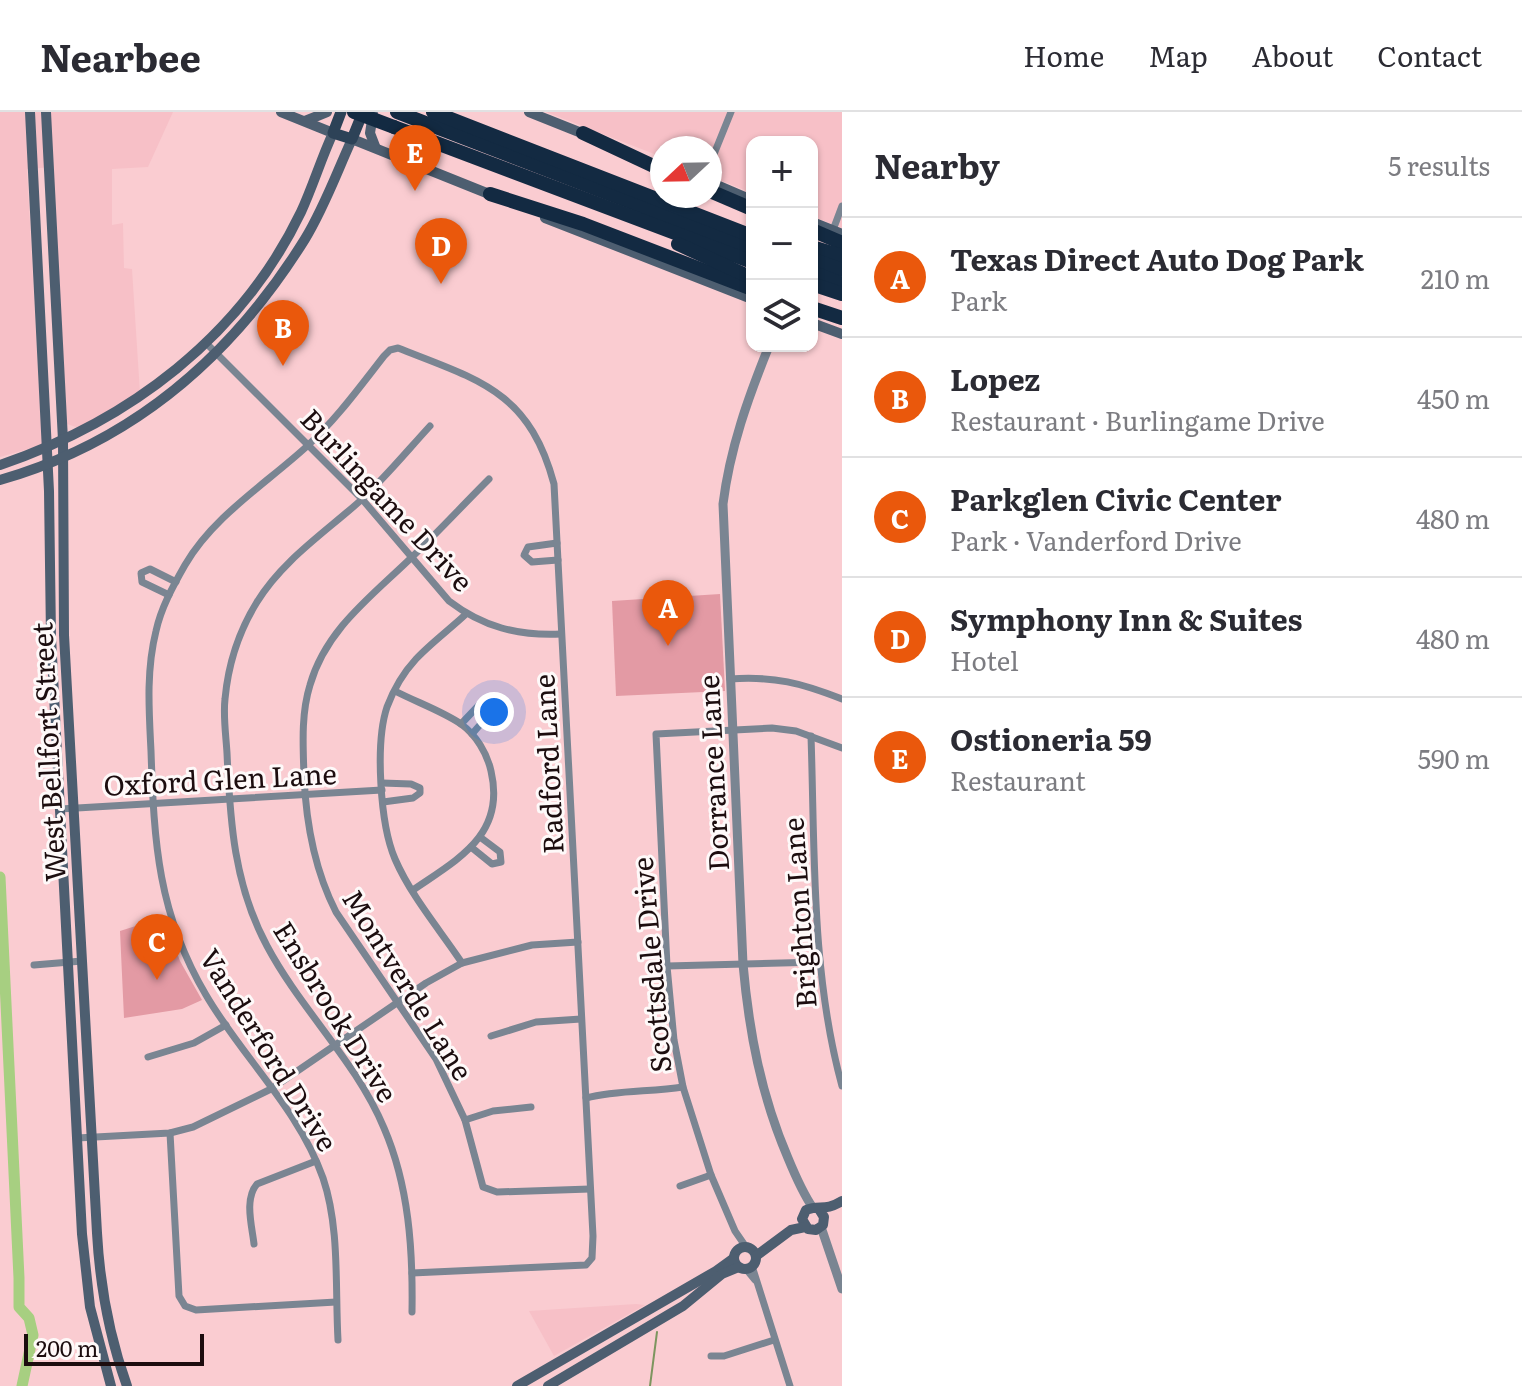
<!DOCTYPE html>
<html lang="en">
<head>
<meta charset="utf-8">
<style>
	body { margin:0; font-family:Literata,serif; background:#f2f2f3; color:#2b2b33 }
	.controls { position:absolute; right:24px; top:24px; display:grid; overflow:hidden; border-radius:16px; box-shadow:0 2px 6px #0004 }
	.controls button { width:72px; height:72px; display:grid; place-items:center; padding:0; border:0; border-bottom:2px solid #e1e1e2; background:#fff; color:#2b2b33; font:40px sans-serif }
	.compass { position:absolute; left:650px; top:24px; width:72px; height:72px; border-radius:50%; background:#fff; box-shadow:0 2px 6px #0004; rotate:248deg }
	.scale { position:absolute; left:24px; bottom:20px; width:180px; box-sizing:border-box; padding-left:8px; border:4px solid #1c0d0f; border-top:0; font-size:22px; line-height:28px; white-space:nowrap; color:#1c0d0f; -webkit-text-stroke:6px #fef9f9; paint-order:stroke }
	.you { position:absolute; left:494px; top:600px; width:28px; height:28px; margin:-20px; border:6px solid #fff; border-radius:50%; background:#1a73e8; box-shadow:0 0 0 12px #1a73e833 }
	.badge { display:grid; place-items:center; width:52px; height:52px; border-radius:50%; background:#ea580c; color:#fff; font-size:26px; font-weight:700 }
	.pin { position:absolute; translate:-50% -66px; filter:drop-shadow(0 2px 4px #0008) }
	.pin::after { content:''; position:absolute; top:42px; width:28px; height:24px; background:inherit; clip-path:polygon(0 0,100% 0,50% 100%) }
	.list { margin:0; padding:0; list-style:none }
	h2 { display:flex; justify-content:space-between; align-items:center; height:104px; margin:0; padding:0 32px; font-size:34px }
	h2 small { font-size:26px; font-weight:400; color:#7c7c81 }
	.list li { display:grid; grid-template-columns:52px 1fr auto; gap:24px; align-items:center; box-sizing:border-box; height:120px; padding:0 32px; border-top:2px solid #e1e1e2 }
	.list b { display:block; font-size:30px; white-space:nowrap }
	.list p { margin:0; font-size:26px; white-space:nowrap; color:#7c7c81 }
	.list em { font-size:26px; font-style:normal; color:#7c7c81 }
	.icon { flex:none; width:44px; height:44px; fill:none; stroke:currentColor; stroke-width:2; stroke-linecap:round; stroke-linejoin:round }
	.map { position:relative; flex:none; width:842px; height:1274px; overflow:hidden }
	header { display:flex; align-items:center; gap:48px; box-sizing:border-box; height:112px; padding:0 40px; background:#fff; border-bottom:2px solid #e1e1e2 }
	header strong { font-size:38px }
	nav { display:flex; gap:44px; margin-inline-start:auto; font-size:28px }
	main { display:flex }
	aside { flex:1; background:#fff }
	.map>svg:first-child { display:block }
	.built { fill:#f7c0c7 }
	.green { fill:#e39aa4 }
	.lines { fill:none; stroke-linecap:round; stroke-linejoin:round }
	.stream { stroke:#7d955f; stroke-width:2 }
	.river { stroke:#a7cf81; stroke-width:11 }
	.minor { stroke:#7a8592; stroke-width:7 }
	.tertiary { stroke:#7a8592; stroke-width:9 }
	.secondary { stroke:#4d5e70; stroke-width:10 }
	.primary { stroke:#2d4257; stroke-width:11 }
	.motorway { stroke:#132a42; stroke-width:14 }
	.motorway-bridge { stroke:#132a42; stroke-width:14 }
	.labels { text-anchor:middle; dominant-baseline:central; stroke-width:6; stroke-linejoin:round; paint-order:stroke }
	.street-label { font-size:28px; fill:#1c0d0f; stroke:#fef9f9 }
</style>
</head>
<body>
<header>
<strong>Nearbee</strong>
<nav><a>Home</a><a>Map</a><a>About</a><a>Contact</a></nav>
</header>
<main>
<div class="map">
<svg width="842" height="1274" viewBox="0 0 842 1274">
	<rect width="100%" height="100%" fill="#faccd1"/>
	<g class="built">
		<polygon points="0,0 173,0 148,55 112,57 112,113 123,111 124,156 132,157 140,281 79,316 67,312 53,55 27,57 42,333 0,345"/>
		<polygon points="546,0 842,0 842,116 812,104 812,30 752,30 752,81 710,64 710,36 662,36 662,45"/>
		<polygon points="636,1192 645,1193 554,1244 529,1199"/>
	</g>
	<g class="green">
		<polygon points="720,482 725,579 616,584 612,489"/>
		<polygon points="164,805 180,849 202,888 182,897 124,906 120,819"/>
	</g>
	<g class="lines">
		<polyline class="stream" points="650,1274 657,1220"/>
		<polyline class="river" points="0,765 19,1166 19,1195 29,1206 33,1223 22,1274"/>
		<g class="minor">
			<polyline points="710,52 731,0"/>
			<polyline points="833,118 842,94"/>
			<path d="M207,232L362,387L449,489C483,515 518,524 561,522"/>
			<path d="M489,367C463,393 438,420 412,445C372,484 326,517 310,573C301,602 303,633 304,664C306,711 314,757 336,800L436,947L465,1008L483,1075L497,1080L590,1077"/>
			<polyline points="557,431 528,435 524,443 532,450 558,448"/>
			<polyline points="169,483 142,470 141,461 150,457 176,470"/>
			<path d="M730,567C775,564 801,571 842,587"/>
			<path d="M395,579C416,590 442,599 461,612C476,623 487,641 491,659C506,723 458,747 413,778"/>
			<polyline points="461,612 480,592 487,588 490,590 493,598 472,622"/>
			<path d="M811,624C815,741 811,861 842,974"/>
			<polyline points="382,671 411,672 420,676 420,681 413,686 383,690"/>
			<polyline points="60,697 382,678"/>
			<polyline points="471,735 492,752 501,750 500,740 480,725"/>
			<path d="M462,851C440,818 411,784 395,747C380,712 375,631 387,595C393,579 404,560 416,547C431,531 450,517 466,502"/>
			<polyline points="34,853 82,849"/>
			<polyline points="667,854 820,850"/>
			<polyline points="491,924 536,910 581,907"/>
			<polyline points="148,945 194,931 226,913"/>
			<path d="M586,986C617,978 651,980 683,975"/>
			<polyline points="465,1008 493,999 531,995"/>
			<polyline points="170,1021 179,1184 185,1194 196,1198 336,1190"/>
			<polyline points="77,1026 170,1021 193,1015 271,977 426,871 462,851 532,833 578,830"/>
			<polyline points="680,1074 711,1063"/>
			<path d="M254,1132C252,1114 244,1087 257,1072L316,1049"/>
			<polyline points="746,1135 735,1119 711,1063 683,975 674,928 667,854 656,622 772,616 796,619 842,636"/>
			<polyline points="752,1154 790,1274"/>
			<polyline points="746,1157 755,1168"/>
			<path d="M412,1200C413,1138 409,1074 384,1016C356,949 301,898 267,834C234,773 230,709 227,641C226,624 223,604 225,587C228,554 239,519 257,490C282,449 324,421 360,389C385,366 407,339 430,314"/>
			<path d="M338,1228C335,1175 340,1116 323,1066C299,997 242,945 206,883C158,802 154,731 151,639C149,599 146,559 156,519C161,496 173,474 185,453C213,405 264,373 305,336C335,309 359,276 384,244L390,238L398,236C479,268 529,279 554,372L593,1124L592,1146L586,1153L412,1161"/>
			<polyline points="711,1244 724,1244 774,1228"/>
		</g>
		<g class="tertiary">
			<path d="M769,234C748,286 730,336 723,392L743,852C749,920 761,983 788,1046C795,1063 802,1080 813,1096"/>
			<polyline points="821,1115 842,1177"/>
		</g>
		<g class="secondary">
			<polyline points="30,0 49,379 51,525 82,1122 90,1195 111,1274"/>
			<path d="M46,0L63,328L64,523L97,1121C100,1174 109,1224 127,1274"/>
			<polyline points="529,0 589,24"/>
			<polyline points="373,2 370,21 375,34"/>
			<polyline points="305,9 327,0"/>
			<polyline points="710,70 752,88"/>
			<polyline points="545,106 752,187"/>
			<polyline points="812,110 842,122"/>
			<polyline points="812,211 842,222"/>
			<path d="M0,353C129,309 241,225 301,100C313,74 321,47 333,21L281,0"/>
			<path d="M0,368C133,330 233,243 305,127C324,96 337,60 352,27L494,84"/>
			<path d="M819,1097L824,1105L823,1113L816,1118L808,1117L802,1107L806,1098C820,1092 824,1100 842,1089"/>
			<circle cx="745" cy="1146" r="11"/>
			<polyline points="756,1144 791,1118 805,1115"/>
			<polyline points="517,1274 716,1159 734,1146"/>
			<polyline points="548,1274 683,1194 722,1162 739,1155"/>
		</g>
		<polyline class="primary" points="341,0 333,21 352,27 363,0"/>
		<g class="motorway">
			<polyline points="397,0 752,137"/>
			<polyline points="433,0 752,124"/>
			<polyline points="394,15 752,150"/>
			<polyline points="583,21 662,58"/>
			<polyline points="710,79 752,97"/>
			<polyline points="490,82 583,112 752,177"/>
			<polyline points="812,118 842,131"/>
			<polyline points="678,132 752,166"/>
			<polyline points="812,135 842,144"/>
			<polyline points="812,147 842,158"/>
			<polyline points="812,160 842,172"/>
			<polyline points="812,172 842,182"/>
		</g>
		<g class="motorway-bridge">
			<polyline points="354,0 394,15"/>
			<polyline points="812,196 842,206"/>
		</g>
	</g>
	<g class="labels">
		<g class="street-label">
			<text transform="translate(388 387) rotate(47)">Burlingame Drive</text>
			<text transform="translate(47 640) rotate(-93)">West Bellfort Street</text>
			<text transform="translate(547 652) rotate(-93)">Radford Lane</text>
			<text transform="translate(712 661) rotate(-93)">Dorrance Lane</text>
			<text transform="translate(220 666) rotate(-3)">Oxford Glen Lane</text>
			<text transform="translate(798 801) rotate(-94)">Brighton Lane</text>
			<text transform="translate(650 853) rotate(-95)">Scottsdale Drive</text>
			<text transform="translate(409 872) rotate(58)">Montverde Lane</text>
			<text transform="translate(337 899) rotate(58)">Ensbrook Drive</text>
			<text transform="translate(270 937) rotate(58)">Vanderford Drive</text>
		</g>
	</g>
</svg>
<div class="controls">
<button>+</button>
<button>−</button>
<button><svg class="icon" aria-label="layers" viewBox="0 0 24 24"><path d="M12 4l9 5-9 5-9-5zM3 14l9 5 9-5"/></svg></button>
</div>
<svg class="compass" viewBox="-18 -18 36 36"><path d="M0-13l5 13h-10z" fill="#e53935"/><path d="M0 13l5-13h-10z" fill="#7c7c81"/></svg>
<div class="scale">200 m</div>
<div class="you"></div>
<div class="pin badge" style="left:668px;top:534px">A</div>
<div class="pin badge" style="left:283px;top:254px">B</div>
<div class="pin badge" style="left:157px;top:868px">C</div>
<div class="pin badge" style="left:441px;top:172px">D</div>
<div class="pin badge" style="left:415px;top:79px">E</div>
</div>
<aside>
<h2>Nearby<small>5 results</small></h2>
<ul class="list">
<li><span class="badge">A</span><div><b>Texas Direct Auto Dog Park</b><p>Park</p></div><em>210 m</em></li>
<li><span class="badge">B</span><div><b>Lopez</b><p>Restaurant · Burlingame Drive</p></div><em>450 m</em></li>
<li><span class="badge">C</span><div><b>Parkglen Civic Center</b><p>Park · Vanderford Drive</p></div><em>480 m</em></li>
<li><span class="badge">D</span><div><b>Symphony Inn &amp; Suites</b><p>Hotel</p></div><em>480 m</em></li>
<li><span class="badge">E</span><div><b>Ostioneria 59</b><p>Restaurant</p></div><em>590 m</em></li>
</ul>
</aside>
</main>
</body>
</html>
